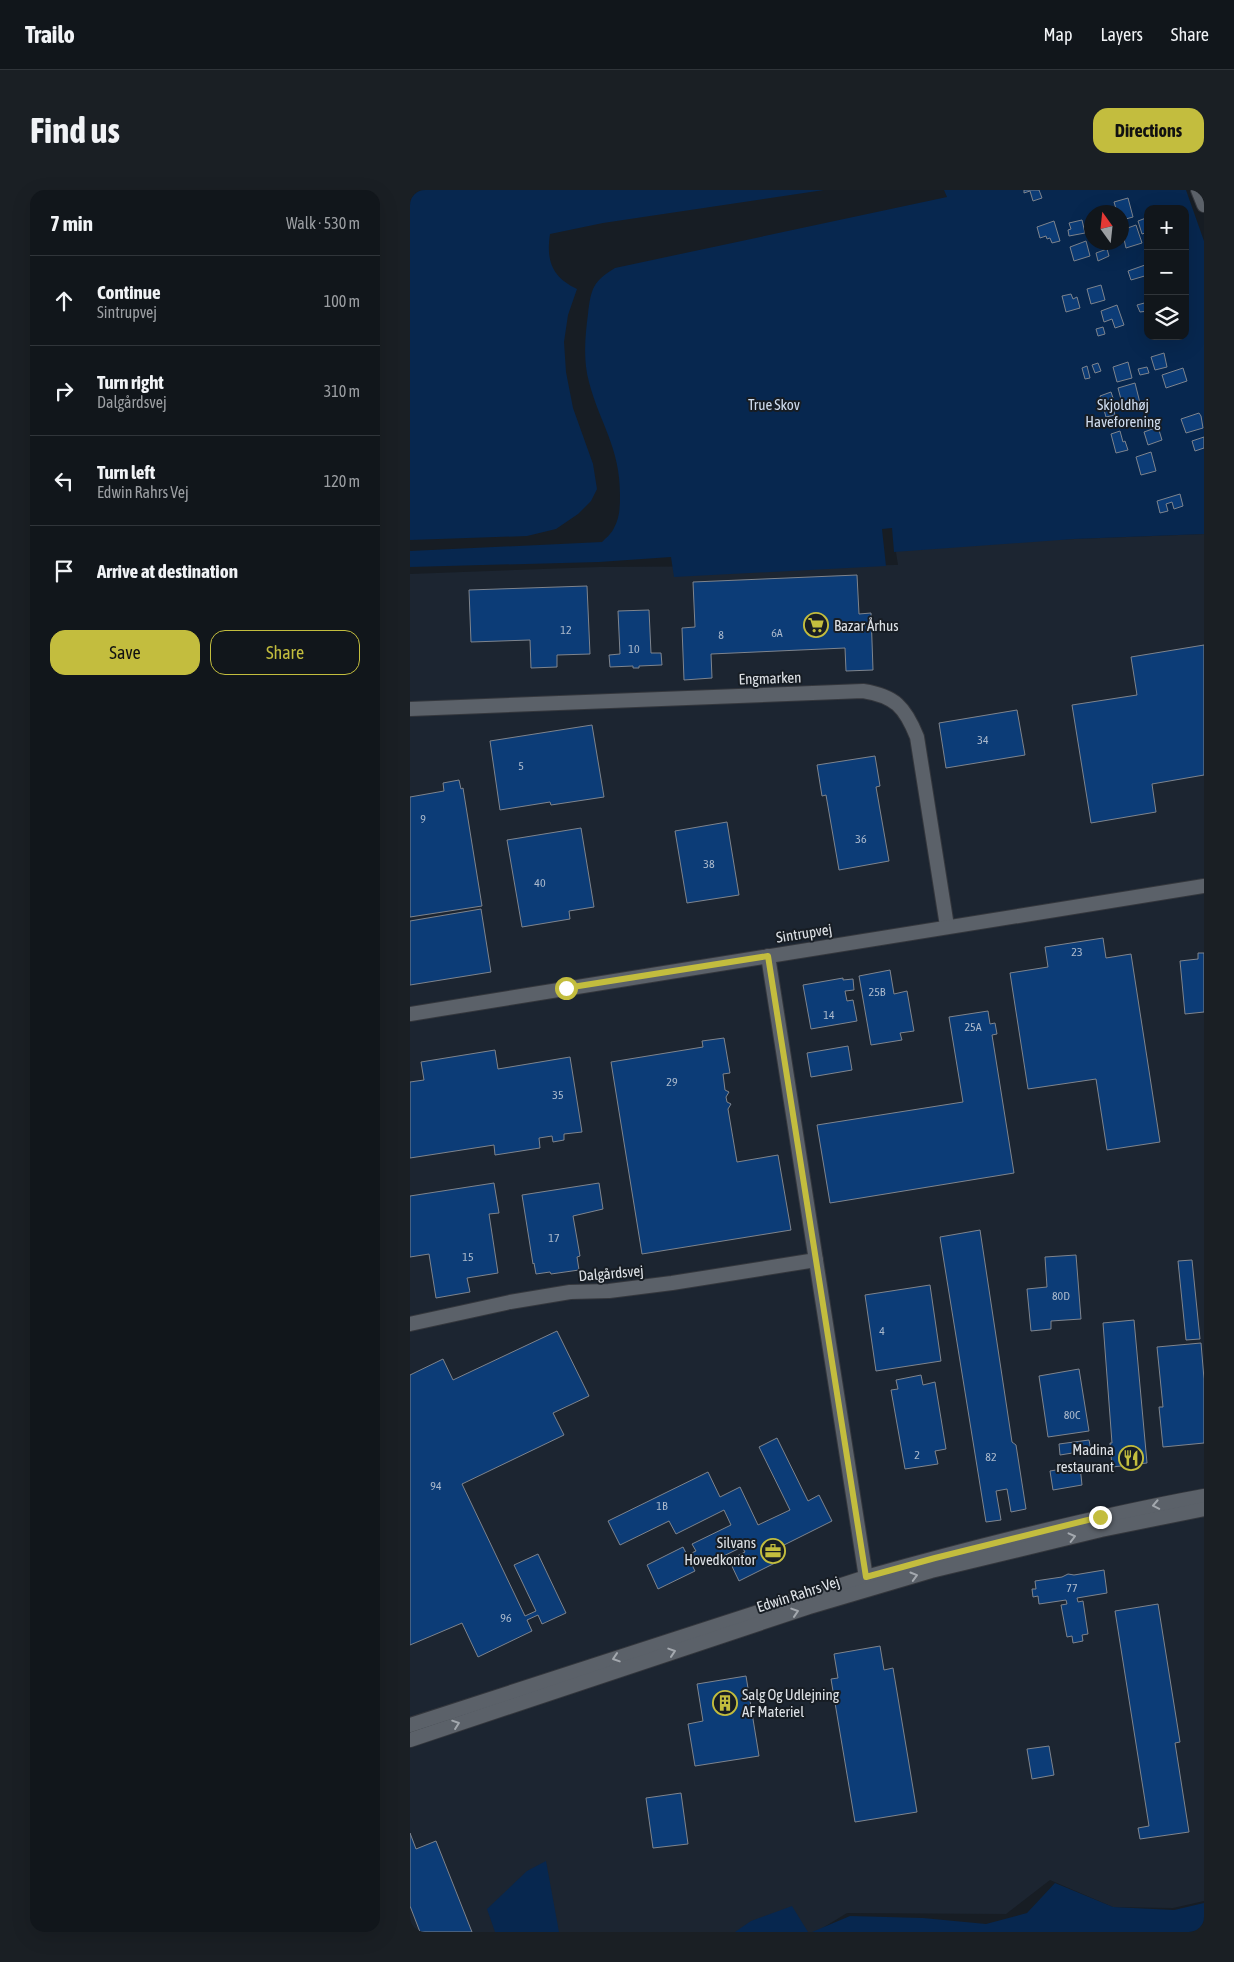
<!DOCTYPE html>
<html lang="en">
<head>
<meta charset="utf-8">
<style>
	body { margin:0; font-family:"Asap Condensed",sans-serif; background:#1a1f24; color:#f1f3f6 }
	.controls { position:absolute; right:15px; top:15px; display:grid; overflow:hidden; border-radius:10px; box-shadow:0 5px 20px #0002 }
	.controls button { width:45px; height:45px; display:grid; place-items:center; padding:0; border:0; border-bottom:1px solid #30353a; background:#11161b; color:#f1f3f6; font:25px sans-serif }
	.compass { position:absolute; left:674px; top:15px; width:45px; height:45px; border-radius:50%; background:#11161b; box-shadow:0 5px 20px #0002; rotate:345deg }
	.stop { position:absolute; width:15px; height:15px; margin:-11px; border:4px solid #c3bd3e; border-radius:50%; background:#fff }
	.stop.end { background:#c3bd3e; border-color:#fff; box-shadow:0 1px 5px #0008 }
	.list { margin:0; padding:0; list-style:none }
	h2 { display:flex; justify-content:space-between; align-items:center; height:65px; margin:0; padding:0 20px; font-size:21px }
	h2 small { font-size:16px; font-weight:400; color:#9c9fa3 }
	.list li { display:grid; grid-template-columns:32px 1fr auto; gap:15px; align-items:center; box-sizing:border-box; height:90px; padding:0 20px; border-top:1px solid #30353a }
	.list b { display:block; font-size:19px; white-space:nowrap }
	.list p { margin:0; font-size:16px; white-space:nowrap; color:#9c9fa3 }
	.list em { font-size:16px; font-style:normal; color:#9c9fa3 }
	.actions { display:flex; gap:10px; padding:15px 20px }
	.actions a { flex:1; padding:11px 0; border:1px solid #c3bd3e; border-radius:15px; text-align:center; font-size:18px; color:#c3bd3e }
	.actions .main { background:#c3bd3e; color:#111 }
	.icon { flex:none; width:28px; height:28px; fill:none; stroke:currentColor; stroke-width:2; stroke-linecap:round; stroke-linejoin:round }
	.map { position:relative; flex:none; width:794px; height:1742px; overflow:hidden; border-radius:15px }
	header { display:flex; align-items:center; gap:30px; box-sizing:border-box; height:70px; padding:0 25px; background:#11161b; border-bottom:1px solid #30353a }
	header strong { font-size:24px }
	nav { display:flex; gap:28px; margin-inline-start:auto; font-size:18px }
	.intro { display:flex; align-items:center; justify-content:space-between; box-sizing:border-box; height:120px; padding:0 30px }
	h1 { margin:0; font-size:35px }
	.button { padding:12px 22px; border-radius:15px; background:#c3bd3e; color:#111; font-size:18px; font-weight:700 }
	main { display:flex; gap:30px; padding:0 30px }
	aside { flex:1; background:#11161b; border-radius:15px; box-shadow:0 5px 20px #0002 }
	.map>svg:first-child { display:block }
	.built { fill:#1c2531 }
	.green { fill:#07274f; fill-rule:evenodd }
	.building { fill:#0c3c77; stroke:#7e848d }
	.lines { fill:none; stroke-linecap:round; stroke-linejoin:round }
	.minor-casing { stroke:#34373d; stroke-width:16 }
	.minor { stroke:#5b6169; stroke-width:14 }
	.oneway { stroke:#a3a8ae }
	.route { stroke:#c3bd3e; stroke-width:6 }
	.labels { text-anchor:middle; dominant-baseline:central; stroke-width:4; stroke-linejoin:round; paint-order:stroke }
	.number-label { font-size:12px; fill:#aab8cb }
	.park-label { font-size:15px; fill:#cfdcee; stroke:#171d24 }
	.poi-label { font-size:15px; fill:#dee2e7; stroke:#171d24; text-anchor:start }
	.street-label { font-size:15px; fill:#dee2e7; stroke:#171d24 }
</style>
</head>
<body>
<header>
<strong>Trailo</strong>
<nav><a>Map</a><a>Layers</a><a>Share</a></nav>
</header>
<div class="intro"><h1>Find us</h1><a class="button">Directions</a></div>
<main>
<aside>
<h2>7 min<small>Walk · 530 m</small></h2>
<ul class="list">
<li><svg class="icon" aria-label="ahead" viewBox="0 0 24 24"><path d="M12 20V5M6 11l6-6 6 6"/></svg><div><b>Continue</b><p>Sintrupvej</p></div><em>100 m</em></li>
<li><svg class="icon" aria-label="right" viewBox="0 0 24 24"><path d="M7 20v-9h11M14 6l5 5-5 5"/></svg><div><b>Turn right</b><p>Dalgårdsvej</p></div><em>310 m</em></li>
<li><svg class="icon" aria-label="left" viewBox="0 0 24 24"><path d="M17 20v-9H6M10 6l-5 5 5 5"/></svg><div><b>Turn left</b><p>Edwin Rahrs Vej</p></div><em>120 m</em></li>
<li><svg class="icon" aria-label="arrive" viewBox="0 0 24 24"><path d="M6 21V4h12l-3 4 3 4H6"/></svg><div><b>Arrive at destination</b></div></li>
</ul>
<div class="actions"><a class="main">Save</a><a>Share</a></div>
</aside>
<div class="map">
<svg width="794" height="1742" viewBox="0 0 794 1742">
	<rect width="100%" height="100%" fill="#171d24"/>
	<polygon class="built" points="794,344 794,1711 763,1718 703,1717 640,1690 596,1724 437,1723 406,1742 0,1742 0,384 189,377 488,375 485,356"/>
	<g class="green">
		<path d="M0,0H414L193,33L140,44C136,71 142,87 167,99L158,125L154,152L156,182L163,218L183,274L187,299L181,311L168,324L146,339L117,346L0,350Z"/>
		<path d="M534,0H776L794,51V344L664,349L484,362L482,338L472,339L476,376L264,387L261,367L189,372L0,377V361L192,352C196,348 202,343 204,338C210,327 210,316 210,305C210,257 190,234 179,192C173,170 175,147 178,124C181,99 183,91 205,78L537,7ZM738,19H775V146H738ZM682,22H712V52H682Z"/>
		<polygon points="136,1671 149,1742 85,1742 77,1719 117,1681"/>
		<polygon points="645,1693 703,1717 764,1720 794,1713 794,1742 402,1742 440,1726 513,1728 576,1734 617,1723"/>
		<polygon points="382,1716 398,1742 325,1742 341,1731"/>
	</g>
	<g class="building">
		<polygon points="614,0 629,0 632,8 623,11 620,1 614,3"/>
		<polygon points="718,8 723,27 712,30 712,22 707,22 704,12"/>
		<polygon points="736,28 738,42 732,44 728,31"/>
		<polygon points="672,30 675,43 659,46 658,40 661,39 659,33"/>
		<polygon points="644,31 650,51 642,53 640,48 637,49 636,46 630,48 627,37"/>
		<polygon points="726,35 732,53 716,58 712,40"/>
		<polygon points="676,51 680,66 664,71 660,57"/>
		<polygon points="697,59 699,66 688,71 686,63"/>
		<polygon points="738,74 738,85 721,90 718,81"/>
		<polygon points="691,95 695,110 681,114 677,99"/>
		<polygon points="661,104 663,109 667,107 670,118 656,122 652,106"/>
		<polygon points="738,112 738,121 730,122 727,115"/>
		<polygon points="707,115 714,135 705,138 702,129 694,132 691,121"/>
		<polygon points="693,137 695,144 688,146 686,139"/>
		<polygon points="754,163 757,177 745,180 741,167"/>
		<polygon points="718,172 722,188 707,192 703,177"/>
		<polygon points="688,173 691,181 685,183 682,175"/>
		<polygon points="677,176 680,188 675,189 672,178"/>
		<polygon points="737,177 739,183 730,185 728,179"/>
		<polygon points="773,178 777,191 756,198 752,185"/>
		<polygon points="725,193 730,213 713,217 708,198"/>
		<polygon points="701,202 703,208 700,208 705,225 696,227 690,206"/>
		<polygon points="789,223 791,226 793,238 776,243 771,229"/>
		<polygon points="748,237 752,250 738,255 734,242"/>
		<polygon points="710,241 713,252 715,251 718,260 706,263 701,244"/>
		<polygon points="794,247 794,258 785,261 782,251"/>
		<polygon points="741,262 746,281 731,285 726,267"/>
		<polygon points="770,304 773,316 764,319 762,312 756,314 758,321 750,323 747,311"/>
		<polygon points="447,385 449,424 461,423 463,480 436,481 435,458 301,464 302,488 274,490 272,438 285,437 283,392"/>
		<polygon points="177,396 180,464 147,465 147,477 121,478 120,450 61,452 59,400"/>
		<polygon points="239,420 241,463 251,463 252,475 229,476 229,478 223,478 223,476 200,477 199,465 210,464 208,421"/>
		<polygon points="794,455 794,585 742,594 746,622 681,633 662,515 727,505 721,467"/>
		<polygon points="607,520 615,565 536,578 529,533"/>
		<polygon points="182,535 194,607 141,615 140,612 90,620 80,551"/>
		<polygon points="465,566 470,596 466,597 479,671 429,680 416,605 412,606 407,575"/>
		<polygon points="49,590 51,599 53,598 72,716 0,727 0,607 34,601 33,593"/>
		<polygon points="317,632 329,705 277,713 265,641"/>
		<polygon points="171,638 184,717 159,721 160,729 112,737 97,650"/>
		<polygon points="71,719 81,782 0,795 0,731"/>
		<polygon points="693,748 696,768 721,764 750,952 697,960 686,889 618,899 600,783 638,777 635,757"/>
		<polygon points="788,763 794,763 794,822 775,824 770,771 788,769"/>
		<polygon points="480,780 484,804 497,801 504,841 490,843 492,850 461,855 449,786"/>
		<polygon points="433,788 433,790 443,789 444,800 435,801 437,811 443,810 447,831 401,839 393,795"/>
		<polygon points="578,821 580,834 585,833 587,844 582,845 604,983 420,1013 407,935 553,912 539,827"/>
		<polygon points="314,848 320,883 313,884 315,900 319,902 316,907 317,912 321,914 318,919 327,972 368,965 381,1040 232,1064 201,872 293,857 292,851"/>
		<polygon points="438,856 442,880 401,887 397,863"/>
		<polygon points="85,860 88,879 160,867 172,942 154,944 154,950 143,952 142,946 129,948 130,958 85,965 84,955 0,968 0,892 14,890 11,872"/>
		<polygon points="84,993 89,1023 79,1024 88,1083 57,1088 60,1102 26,1108 19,1064 0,1067 0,1006"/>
		<polygon points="189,993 193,1019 163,1026 170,1066 167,1067 169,1080 141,1084 140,1082 126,1084 124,1073 123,1074 112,1005"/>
		<polygon points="570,1040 602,1252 606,1255 616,1319 601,1322 597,1299 586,1301 591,1330 576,1332 530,1047"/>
		<polygon points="666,1065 671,1129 641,1131 641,1139 621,1141 617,1099 637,1097 635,1067"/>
		<polygon points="782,1070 790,1149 776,1150 768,1071"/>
		<polygon points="520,1095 531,1171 466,1181 455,1105"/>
		<polygon points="724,1130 737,1273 702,1277 700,1253 702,1253 693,1133"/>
		<polygon points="147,1141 179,1206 143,1223 154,1245 52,1294 115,1426 126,1421 104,1375 128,1364 156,1423 132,1434 128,1425 117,1430 122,1441 68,1467 52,1433 0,1455 0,1185 33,1169 43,1190"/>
		<polygon points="791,1153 794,1189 794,1253 753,1257 749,1217 753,1217 747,1157"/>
		<polygon points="669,1179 679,1241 638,1247 629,1186"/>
		<polygon points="511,1185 513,1195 525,1192 536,1259 525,1261 528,1274 495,1279 481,1200 488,1199 486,1190"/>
		<polygon points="367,1248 398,1311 409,1305 422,1331 368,1358 373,1369 329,1391 319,1370 335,1362 332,1357 293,1376 289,1369 281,1373 285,1381 248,1399 237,1375 273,1357 277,1365 286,1361 282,1354 321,1335 314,1320 266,1344 259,1331 210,1355 198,1331 298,1282 310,1307 330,1297 348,1335 380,1320 349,1257"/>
		<polygon points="679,1250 681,1260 650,1265 649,1254"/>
		<polygon points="670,1276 672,1295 643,1300 640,1281"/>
		<polygon points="694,1380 697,1403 667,1408 668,1412 673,1411 678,1444 672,1445 673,1451 663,1453 662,1446 657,1447 651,1415 657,1414 656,1410 629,1414 628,1406 623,1407 622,1399 626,1399 625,1391 652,1387 658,1384 664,1385"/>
		<polygon points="748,1414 770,1552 765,1553 779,1642 730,1649 728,1638 739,1636 705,1421"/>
		<polygon points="470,1456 474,1480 483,1478 507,1622 445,1632 421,1489 428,1488 424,1464"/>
		<polygon points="336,1486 349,1566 285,1576 278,1534 293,1531 287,1494"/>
		<polygon points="639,1556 644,1585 622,1589 617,1559"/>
		<polygon points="271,1603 278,1654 243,1658 236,1608"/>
		<polygon points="0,1643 6,1659 26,1651 62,1742 10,1742 0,1716"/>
	</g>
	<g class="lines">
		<defs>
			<g id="minor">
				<polyline points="788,0 794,15"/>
				<path d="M0,519L453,501C485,506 495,517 507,547L537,736"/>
				<polyline points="358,766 457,1394"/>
				<polyline points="0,824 794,696"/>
				<polyline points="0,1134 100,1112 160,1102 199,1101 262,1093 406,1070"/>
				<path d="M0,1535L456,1387C567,1356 680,1327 794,1306"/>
				<polyline points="0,1550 399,1417 521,1381 691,1340 794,1319"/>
			</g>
		</defs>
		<use href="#minor" class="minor-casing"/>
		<use href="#minor" class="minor"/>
	</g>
	<defs><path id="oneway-chevron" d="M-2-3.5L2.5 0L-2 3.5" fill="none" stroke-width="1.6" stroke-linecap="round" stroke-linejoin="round" transform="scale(1.25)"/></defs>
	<g class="oneway">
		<use href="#oneway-chevron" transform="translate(746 1315) rotate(169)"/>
		<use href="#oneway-chevron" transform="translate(662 1347) rotate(-14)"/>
		<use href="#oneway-chevron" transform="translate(504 1386) rotate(-16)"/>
		<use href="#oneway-chevron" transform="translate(385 1422) rotate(-18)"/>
		<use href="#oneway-chevron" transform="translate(262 1462) rotate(-18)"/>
		<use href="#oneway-chevron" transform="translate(206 1468) rotate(162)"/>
		<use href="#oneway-chevron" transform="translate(46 1534) rotate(-19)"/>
	</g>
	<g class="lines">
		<polyline class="route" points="156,798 358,766 456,1387 525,1368 690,1327"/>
	</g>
	<defs>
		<symbol id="supermarket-ring" viewBox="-11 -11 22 22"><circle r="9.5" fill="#171d24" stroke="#c3bd3e" stroke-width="1.5"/><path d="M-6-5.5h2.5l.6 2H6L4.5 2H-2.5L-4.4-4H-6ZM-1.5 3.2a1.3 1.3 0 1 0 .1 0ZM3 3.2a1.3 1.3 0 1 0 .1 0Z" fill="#c3bd3e"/></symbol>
		<symbol id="restaurant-ring" viewBox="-11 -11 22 22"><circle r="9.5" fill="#171d24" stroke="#c3bd3e" stroke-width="1.5"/><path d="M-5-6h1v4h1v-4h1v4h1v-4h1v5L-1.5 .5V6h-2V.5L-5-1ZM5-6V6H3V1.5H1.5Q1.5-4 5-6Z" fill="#c3bd3e"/></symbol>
		<symbol id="office-ring" viewBox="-11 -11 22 22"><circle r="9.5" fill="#171d24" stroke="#c3bd3e" stroke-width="1.5"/><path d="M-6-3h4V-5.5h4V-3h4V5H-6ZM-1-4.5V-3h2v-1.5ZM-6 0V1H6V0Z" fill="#c3bd3e"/></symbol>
		<symbol id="building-ring" viewBox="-11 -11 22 22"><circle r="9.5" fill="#171d24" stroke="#c3bd3e" stroke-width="1.5"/><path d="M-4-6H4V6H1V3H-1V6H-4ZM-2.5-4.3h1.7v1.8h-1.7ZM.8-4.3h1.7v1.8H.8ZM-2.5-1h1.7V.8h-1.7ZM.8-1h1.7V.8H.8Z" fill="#c3bd3e"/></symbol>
	</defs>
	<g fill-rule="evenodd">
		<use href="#supermarket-ring" x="392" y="421" width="28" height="28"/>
		<use href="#restaurant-ring" x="707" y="1254" width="28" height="28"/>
		<use href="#office-ring" x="349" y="1347" width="28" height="28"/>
		<use href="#building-ring" x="301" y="1499" width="28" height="28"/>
	</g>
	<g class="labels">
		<g class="number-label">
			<text x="156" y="440">12</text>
			<text x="367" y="443">6A</text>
			<text x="311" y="445">8</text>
			<text x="224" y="459">10</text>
			<text x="573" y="550">34</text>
			<text x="111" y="576">5</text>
			<text x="13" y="629">9</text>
			<text x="451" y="649">36</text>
			<text x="299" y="674">38</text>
			<text x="130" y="693">40</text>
			<text x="667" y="762">23</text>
			<text x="467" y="802">25B</text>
			<text x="419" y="825">14</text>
			<text x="563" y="837">25A</text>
			<text x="262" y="892">29</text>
			<text x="148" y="905">35</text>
			<text x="144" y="1048">17</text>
			<text x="58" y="1067">15</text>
			<text x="651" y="1106">80D</text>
			<text x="472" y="1141">4</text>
			<text x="662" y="1225">80C</text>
			<text x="507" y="1265">2</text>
			<text x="581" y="1267">82</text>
			<text x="26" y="1296">94</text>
			<text x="252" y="1316">1B</text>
			<text x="662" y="1398">77</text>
			<text x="96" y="1428">96</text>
		</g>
		<g class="park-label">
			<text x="364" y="214">True Skov</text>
			<text x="713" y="214">Skjoldhøj<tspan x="713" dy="17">Haveforening</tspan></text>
		</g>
		<g class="poi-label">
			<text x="424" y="435">Bazar Århus</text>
			<text x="704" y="1259" text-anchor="end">Madina<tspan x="704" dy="17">restaurant</tspan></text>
			<text x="346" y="1352" text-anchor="end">Silvans<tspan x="346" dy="17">Hovedkontor</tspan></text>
			<text x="332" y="1504">Salg Og Udlejning<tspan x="332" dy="17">AF Materiel</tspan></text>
		</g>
		<g class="street-label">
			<text transform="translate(360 488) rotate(-2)">Engmarken</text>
			<text transform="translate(394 743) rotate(-9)">Sintrupvej</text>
			<text transform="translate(201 1083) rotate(-5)">Dalgårdsvej</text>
			<text transform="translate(388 1404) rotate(-18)">Edwin Rahrs Vej</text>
		</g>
	</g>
</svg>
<div class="controls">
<button>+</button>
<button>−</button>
<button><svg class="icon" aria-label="layers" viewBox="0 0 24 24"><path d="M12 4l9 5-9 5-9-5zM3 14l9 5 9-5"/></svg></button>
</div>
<svg class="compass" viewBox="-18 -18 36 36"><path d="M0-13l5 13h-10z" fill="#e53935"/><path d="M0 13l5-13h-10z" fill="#9c9fa3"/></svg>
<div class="stop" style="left:156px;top:798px"></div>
<div class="stop end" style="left:690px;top:1327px"></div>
</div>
</main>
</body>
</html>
